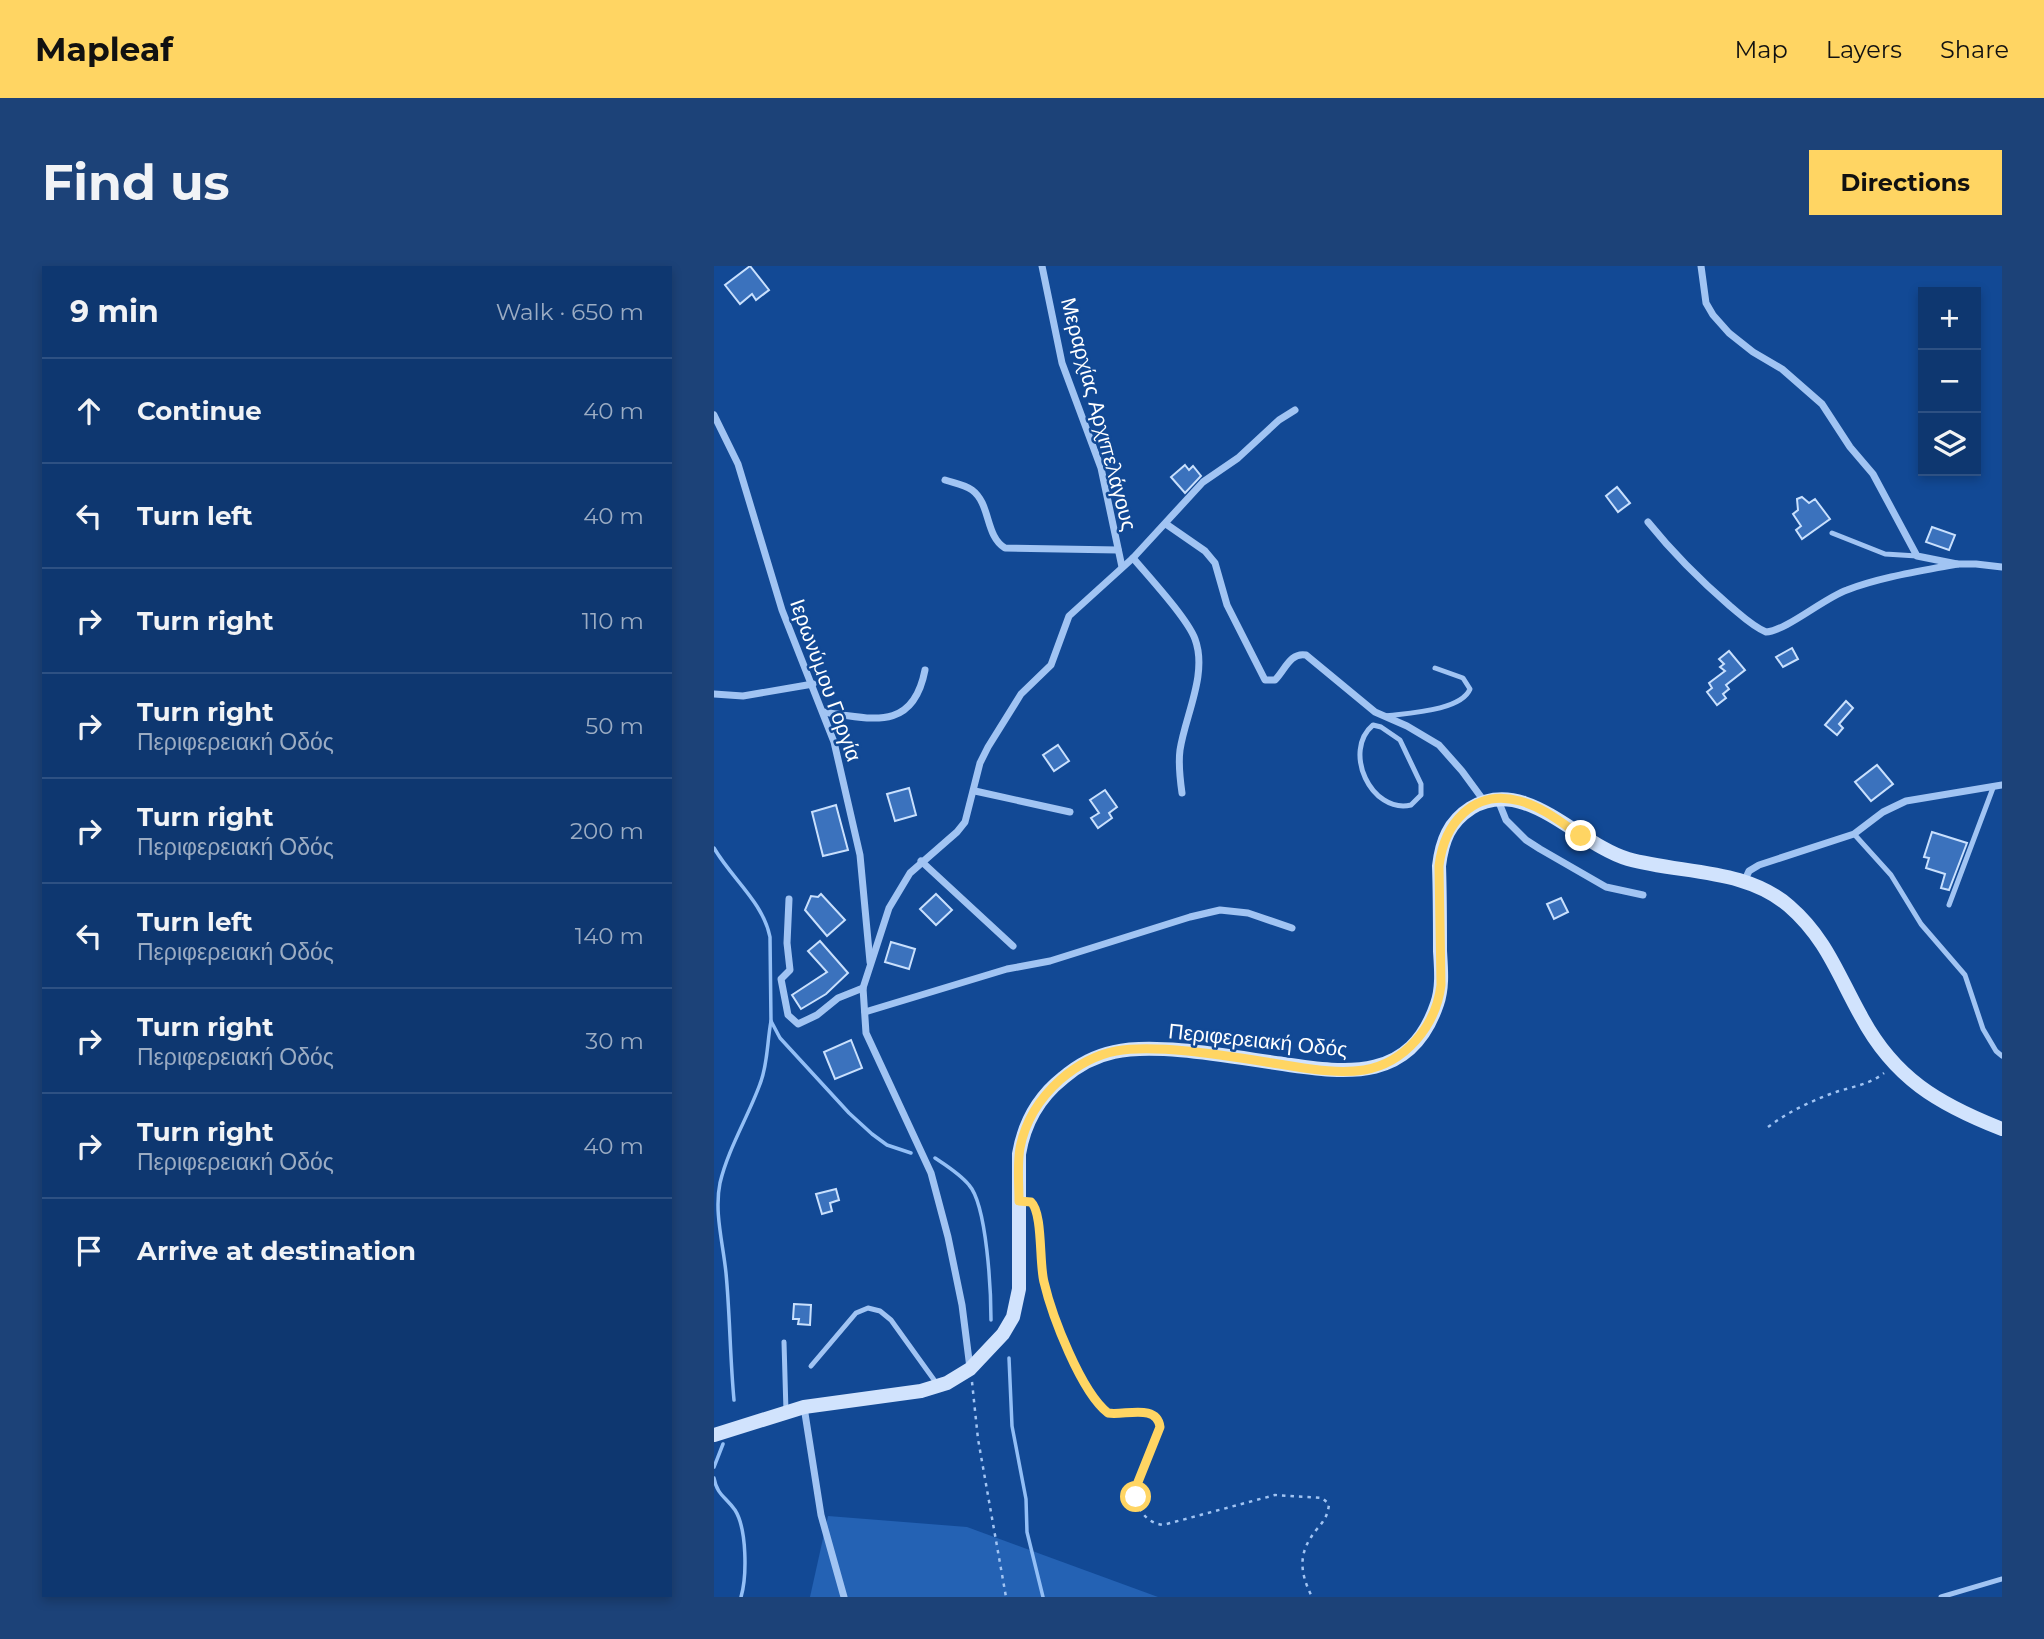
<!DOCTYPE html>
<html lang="en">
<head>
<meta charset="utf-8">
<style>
	body { margin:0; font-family:Montserrat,sans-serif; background:#1c4278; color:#f1f3f6 }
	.controls { position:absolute; right:21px; top:21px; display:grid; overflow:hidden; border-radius:0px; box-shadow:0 4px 10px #0003 }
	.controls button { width:63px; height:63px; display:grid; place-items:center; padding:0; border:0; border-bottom:2px solid #2e5183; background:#0e3770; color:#f1f3f6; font:35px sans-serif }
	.stop { position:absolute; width:21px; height:21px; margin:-16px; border:5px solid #ffd563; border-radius:50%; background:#fff }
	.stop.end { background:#ffd563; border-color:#fff; box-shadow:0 2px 7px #0008 }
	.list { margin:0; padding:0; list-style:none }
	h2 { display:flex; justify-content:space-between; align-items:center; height:91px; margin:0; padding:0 28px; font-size:30px }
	h2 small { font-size:23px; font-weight:400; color:#9bacc3 }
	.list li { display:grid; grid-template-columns:46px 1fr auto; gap:21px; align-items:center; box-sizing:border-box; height:105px; padding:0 28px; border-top:2px solid #2e5183 }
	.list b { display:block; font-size:26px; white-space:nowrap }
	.list p { margin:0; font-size:23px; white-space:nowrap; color:#9bacc3 }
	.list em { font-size:23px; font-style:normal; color:#9bacc3 }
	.icon { flex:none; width:38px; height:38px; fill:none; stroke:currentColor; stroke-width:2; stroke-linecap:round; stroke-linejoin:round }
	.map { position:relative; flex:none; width:1288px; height:1331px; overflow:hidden; border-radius:0px }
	header { display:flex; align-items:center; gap:42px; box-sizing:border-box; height:98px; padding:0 35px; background:#ffd563; color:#111 }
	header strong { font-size:33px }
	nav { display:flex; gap:38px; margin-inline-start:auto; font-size:24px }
	.intro { display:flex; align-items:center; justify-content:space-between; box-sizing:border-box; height:168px; padding:0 42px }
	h1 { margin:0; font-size:49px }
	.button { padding:18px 32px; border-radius:0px; background:#ffd563; color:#111; font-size:24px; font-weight:700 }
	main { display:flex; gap:42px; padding:0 42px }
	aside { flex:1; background:#0e3770; border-radius:0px; box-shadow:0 4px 10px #0003 }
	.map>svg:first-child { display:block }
	.green { fill:#2462b4 }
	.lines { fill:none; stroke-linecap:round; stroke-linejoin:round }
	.stream { stroke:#93bff6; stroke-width:3.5 }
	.building { fill:#3b72bd; stroke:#c9e0fd; stroke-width:2 }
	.path { stroke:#a1c4f3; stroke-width:2.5; stroke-dasharray:3.5 5; stroke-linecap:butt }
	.service { stroke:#a1c4f3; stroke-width:5 }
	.minor { stroke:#a1c4f3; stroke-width:7 }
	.secondary { stroke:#d1e3fd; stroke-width:14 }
	.route { stroke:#ffd563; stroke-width:9 }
	.labels { text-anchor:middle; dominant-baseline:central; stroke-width:5; stroke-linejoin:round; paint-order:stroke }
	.street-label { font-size:21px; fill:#fff; stroke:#124995 }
</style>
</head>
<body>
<header>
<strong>Mapleaf</strong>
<nav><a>Map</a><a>Layers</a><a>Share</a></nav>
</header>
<div class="intro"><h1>Find us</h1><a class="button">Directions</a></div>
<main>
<aside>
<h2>9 min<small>Walk · 650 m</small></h2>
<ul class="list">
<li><svg class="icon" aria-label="ahead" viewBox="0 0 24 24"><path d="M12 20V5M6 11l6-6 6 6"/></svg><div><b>Continue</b></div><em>40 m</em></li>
<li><svg class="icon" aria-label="left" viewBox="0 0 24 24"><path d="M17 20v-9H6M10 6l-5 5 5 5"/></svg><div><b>Turn left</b></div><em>40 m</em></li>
<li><svg class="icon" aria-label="right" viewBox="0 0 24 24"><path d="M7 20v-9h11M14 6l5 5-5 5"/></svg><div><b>Turn right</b></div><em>110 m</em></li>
<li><svg class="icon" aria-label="right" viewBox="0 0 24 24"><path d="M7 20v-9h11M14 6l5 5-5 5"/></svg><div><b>Turn right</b><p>Περιφερειακή Οδός</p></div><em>50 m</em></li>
<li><svg class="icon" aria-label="right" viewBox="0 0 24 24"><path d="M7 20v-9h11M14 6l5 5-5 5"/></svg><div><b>Turn right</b><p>Περιφερειακή Οδός</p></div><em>200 m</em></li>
<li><svg class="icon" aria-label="left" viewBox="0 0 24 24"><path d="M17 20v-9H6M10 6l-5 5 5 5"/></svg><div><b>Turn left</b><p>Περιφερειακή Οδός</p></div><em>140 m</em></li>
<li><svg class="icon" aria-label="right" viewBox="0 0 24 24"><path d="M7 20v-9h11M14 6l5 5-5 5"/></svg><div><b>Turn right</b><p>Περιφερειακή Οδός</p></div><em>30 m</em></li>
<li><svg class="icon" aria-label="right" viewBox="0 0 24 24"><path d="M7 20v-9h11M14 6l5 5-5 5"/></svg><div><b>Turn right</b><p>Περιφερειακή Οδός</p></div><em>40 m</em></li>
<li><svg class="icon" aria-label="arrive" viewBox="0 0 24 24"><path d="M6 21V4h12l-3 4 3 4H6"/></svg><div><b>Arrive at destination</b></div></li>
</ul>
</aside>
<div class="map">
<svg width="1288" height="1331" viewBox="0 0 1288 1331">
	<rect width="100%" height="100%" fill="#124995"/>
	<polygon class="green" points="114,1250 253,1261 444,1331 96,1331"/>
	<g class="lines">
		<g class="stream">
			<path d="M0,582C18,613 49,636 56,671L57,755L66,772L135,847L158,868L173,879L197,887"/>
			<path d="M221,892C233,900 246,908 255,919C273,939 277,1026 277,1054"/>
			<polyline points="295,1092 298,1160 312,1233 313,1266 329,1331"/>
			<path d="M20,1134C16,1092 16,1049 12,1007C9,977 0,946 6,917C14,883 34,851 46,818C54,798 53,776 57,755"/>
			<polyline points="0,1201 9,1178"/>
			<path d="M0,1212C3,1229 12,1231 21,1244C33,1263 33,1310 27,1331"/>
		</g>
	</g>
	<g class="building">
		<polygon points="36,0 55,24 42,34 38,28 26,38 11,19"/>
		<polygon points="471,199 475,204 479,200 487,210 471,227 457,211"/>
		<polygon points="903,221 916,237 904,246 892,230"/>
		<polygon points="1088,231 1095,237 1101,233 1116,253 1088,273 1082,264 1087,260 1079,248 1084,244 1083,233"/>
		<polygon points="1218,261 1241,269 1235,284 1212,276"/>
		<polygon points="1078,382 1084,393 1069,401 1062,391"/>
		<polygon points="1015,385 1031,404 1012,419 1015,423 1009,428 1012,432 1003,439 993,426 998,422 995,417 1011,405 1006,401 1010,398 1005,393"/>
		<polygon points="1132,435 1139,442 1125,458 1129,462 1123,469 1111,459"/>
		<polygon points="344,479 355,495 340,505 329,489"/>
		<polygon points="1163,499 1179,518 1157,535 1141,516"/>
		<polygon points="195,522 202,549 181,555 173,528"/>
		<polygon points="391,524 403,541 395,547 398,552 384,562 377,552 385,547 376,534"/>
		<polygon points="122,539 134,584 109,590 98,546"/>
		<polygon points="1218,566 1253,577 1235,624 1227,622 1231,608 1212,602 1215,592 1210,591"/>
		<polygon points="107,628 131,654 113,670 91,644 97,630 104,631"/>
		<polygon points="222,628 238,644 222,659 206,643"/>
		<polygon points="847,632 854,646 840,653 833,638"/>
		<polygon points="106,675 134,707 112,728 87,743 78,729 113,706 94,685"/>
		<polygon points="177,676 201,683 195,703 171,696"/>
		<polygon points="137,774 148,802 121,813 110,786"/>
		<polygon points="122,923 125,934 116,937 118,945 108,948 102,928"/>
		<polygon points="80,1038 97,1039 96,1059 84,1058 85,1053 79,1053"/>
	</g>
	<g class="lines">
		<g class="path">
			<path d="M1054,861C1074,846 1095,836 1119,827C1136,821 1155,819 1170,807"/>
			<path d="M317,937L324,946C325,969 324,994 330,1017C339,1051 366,1126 394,1147C411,1150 434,1139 445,1156L422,1222C422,1240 429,1256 449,1259L561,1229L608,1232L615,1238C614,1249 610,1255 603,1263C584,1286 585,1305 598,1331"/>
			<polyline points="258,1116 264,1173 292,1331"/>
		</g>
		<g class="service">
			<polyline points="1118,267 1171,288 1203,290"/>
			<path d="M671,450C693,447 747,445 756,423L749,412L721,402"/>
			<path d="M659,459L667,461L686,474L707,518V529L697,539C657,548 628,485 659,459Z"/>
			<polyline points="1140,568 1177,609 1207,658 1251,709 1269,763 1282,785 1288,790"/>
			<polyline points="1235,639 1279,522"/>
			<polyline points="70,1076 72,1146"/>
			<polyline points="97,1100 142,1047 154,1042 166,1045 177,1054 223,1118"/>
			<polyline points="1227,1331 1288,1313"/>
		</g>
		<g class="minor">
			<polyline points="328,0 348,97 387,202 408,301"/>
			<polyline points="987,0 992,37 999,49 1015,67 1039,86 1068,103 1108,138 1136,181 1159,208 1203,290 1243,298"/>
			<polyline points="0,149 24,198 68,344 120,476 146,589 156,696"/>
			<path d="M231,214C240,217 250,218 258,224C277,238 271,270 291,282L404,284"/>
			<path d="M934,256C959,287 986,314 1016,340C1027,349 1038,360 1052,366C1072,365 1110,332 1133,324C1167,311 1207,305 1243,298H1262L1288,301"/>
			<path d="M452,258L491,285L501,297L513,339L551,414H561C571,404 576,386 592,389L661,446L693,460L725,479L748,505L770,535"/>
			<path d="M419,292C435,311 473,352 481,373C494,408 471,450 466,484C464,499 466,513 468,527"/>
			<polyline points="0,428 29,430 99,418"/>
			<path d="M109,446C158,453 199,466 211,404"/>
			<polyline points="261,525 356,546"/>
			<polyline points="784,534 792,554 812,574 826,583 892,621 929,629"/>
			<polyline points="207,595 299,680"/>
			<polyline points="1030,616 1035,605 1045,599 1140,568 1169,546 1192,535 1288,519"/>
			<polyline points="75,633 73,677 76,704 67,713 74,749 84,758 103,749 124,732 149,722"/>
			<polyline points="151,746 293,703 336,695 476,651 506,644 534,647 578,662"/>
			<polyline points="256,1102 248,1039 234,971 217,907 152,767 149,722 175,642 196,607 243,566 251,556 266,497 274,481 307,428 337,399 355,350 419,292 489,216 524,192 565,154 581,144"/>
			<polyline points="90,1141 107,1249 130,1331"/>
		</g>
		<path class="secondary" d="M0,1169L90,1141L207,1125L233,1117L256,1103L289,1068L299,1051L305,1023V888C310,858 325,831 349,812C363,800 381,790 400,786C444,776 524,792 569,798C635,808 697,815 723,738C729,721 727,702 726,685C726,657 726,628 725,600C728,575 735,556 757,542C812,509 863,578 914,593C968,608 1031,602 1075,640C1112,672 1124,709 1147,750C1180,812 1224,838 1288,863"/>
	</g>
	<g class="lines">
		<path class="route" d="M422,1231L424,1216L446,1161C443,1137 410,1150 394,1147C367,1126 338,1050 330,1016C325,997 329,947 317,936L305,935C305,918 303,899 306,882C311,856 326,832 346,814C361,801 381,789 402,785C446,777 525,792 571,799C597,803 623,808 650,804C691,797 722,760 727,719L725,600C730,558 759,522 806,535C829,541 848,557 867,570"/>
	</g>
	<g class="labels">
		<g class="street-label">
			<text transform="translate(385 148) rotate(75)">Μεραρχίας Αρχιπελάγους</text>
			<text transform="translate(112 414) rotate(70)">Ιερωνύμου Γοργία</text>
			<text transform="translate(544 774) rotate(6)">Περιφερειακή Οδός</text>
		</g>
	</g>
</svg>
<div class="controls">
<button>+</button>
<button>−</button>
<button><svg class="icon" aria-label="layers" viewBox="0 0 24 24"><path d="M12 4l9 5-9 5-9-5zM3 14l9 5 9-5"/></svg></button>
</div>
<div class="stop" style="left:422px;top:1231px"></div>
<div class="stop end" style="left:867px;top:570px"></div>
</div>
</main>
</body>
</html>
